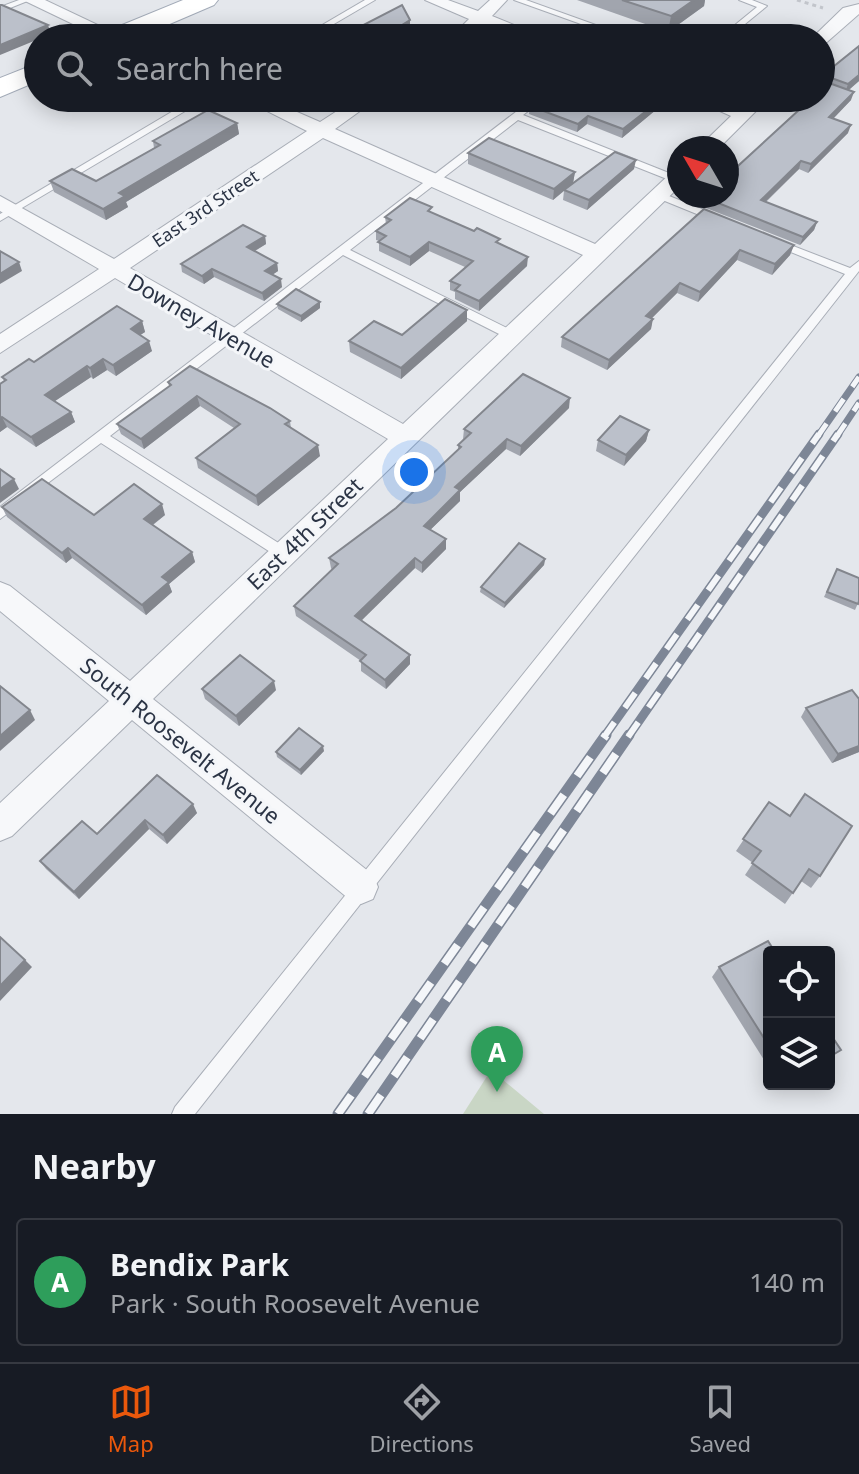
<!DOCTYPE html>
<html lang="en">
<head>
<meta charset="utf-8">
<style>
	body { margin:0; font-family:"Noto Sans",sans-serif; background:#242831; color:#f1f3f6 }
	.controls { position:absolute; right:24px; bottom:24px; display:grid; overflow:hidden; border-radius:8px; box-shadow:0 4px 20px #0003 }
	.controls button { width:72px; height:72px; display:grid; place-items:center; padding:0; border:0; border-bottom:2px solid #363941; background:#171b24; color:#f1f3f6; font:40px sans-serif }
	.compass { position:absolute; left:667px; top:136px; width:72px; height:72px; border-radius:50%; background:#171b24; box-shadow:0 4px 20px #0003; rotate:309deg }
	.you { position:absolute; left:414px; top:472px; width:28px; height:28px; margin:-20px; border:6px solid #fff; border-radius:50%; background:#1a73e8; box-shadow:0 0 0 12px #1a73e833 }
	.badge { display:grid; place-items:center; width:52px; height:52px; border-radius:50%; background:#ea580c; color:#fff; font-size:26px; font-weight:700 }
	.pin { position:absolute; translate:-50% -66px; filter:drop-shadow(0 2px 4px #0008) }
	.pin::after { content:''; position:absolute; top:42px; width:28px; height:24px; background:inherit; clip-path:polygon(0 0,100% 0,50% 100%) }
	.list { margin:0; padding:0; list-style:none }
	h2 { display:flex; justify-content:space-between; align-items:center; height:104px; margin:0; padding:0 32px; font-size:34px }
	h2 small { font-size:26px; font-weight:400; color:#9ea1a6 }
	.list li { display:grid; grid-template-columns:52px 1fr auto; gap:24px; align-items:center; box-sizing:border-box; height:128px; margin:0 16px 16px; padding:0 16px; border:2px solid #363941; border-radius:8px }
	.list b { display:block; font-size:30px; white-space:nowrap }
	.list p { margin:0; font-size:26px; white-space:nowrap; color:#9ea1a6 }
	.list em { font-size:26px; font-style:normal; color:#9ea1a6 }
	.icon { flex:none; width:44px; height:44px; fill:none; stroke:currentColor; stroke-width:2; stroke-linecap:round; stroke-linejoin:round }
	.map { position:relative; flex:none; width:859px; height:1114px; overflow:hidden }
	.search { position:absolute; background:#171b24; box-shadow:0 4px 20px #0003; left:24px; right:24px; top:24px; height:88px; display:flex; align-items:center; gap:20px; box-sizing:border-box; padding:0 28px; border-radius:44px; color:#9ea1a6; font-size:30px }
	.sheet { height:248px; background:#171b24 }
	nav { display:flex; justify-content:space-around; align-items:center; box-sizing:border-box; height:112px; border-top:2px solid #363941; background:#171b24; font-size:22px; color:#9ea1a6 }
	nav a { display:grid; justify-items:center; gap:4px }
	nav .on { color:#ea580c }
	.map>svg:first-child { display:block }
	.green { fill:#c9d6c5 }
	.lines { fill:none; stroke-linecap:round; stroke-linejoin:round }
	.service-casing { stroke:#a9aeb7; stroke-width:2 }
	.minor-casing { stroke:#a9aeb7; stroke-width:2 }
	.primary-casing { stroke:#a3abb8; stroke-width:2 }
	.path { stroke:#c2c5cb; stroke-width:3; stroke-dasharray:4 4; stroke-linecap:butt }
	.service { fill:#f7f8fa; fill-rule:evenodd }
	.minor { fill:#f7f8fa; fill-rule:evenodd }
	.primary { fill:#fff; fill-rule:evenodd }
	.rail-far2-casing { stroke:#7d8696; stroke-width:7 }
	.rail-far1-casing { stroke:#7d8696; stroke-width:9 }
	.rail-casing { stroke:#7d8696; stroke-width:11 }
	.rail-far2 { stroke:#f4f6f9; stroke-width:5; stroke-dasharray:15; stroke-linecap:butt }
	.rail-far1 { stroke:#f4f6f9; stroke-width:6; stroke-dasharray:18; stroke-linecap:butt }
	.rail { stroke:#f4f6f9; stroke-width:8; stroke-dasharray:23; stroke-linecap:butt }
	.wall { fill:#a1a5ae }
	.shaded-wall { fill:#83868d }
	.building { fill:#bbc0ca; stroke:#83868d; stroke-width:2 }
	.labels { text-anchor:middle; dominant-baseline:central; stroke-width:6; stroke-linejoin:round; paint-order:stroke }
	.far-street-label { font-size:18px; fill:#2b3445; stroke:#f4f6f9 }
	.street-label { font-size:22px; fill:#2b3445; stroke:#f4f6f9 }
</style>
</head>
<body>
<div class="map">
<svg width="859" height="1114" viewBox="0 0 859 1114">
	<rect width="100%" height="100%" fill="#e4e7ec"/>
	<polygon class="green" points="491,1070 544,1114 463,1114"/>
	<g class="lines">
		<defs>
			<g id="service">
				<polygon points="19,0 30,0 0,12 0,7"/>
				<polygon points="365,0 375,0 310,38 300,38"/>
				<polygon points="514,0 526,0 632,38 620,38"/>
				<polygon points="739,0 752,0 767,6 728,38 719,38 757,7"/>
				<polygon points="195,98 207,98 0,221 0,214"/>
				<polygon points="534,98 545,98 523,115 679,177 679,181 672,181 518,120 350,250 515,332 515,338 507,338 343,255 110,436 288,549 290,553 288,557 278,557 101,443 0,519 0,507"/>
				<polygon points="659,192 722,217 723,219 718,222 714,221 655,197 655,193"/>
				<polygon points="775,239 850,268 859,261 859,271 195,1114 172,1114 175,1107 845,274 771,244 770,242"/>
			</g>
			<g id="minor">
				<polygon points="23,0 45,0 125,38 102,38"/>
				<polygon points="425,0 448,0 478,11 490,0 507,0 492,16 546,38 521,38 483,24 469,38 450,38 469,19"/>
				<polygon points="859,4 859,14 827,42 821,43 821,38 812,38 843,8"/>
				<path d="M241,98H265L320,122L357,98H378L335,129L595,244L672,172L679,170V187L153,699L373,875L378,887L373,899L361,904L349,899L132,720L12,836L0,841V803L109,701L0,611V582L10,586L130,681L388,439L115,278L0,353V334L99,269L0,211V196L114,259L307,131ZM323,138L583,255L403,424L130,268Z"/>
				<polygon points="691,98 717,98 741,106 749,98 769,98 719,148 698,148 731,116"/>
			</g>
			<g id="primary">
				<polygon points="183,0 218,0 214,5 137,38 101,38 105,32"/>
				<polygon points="38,63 38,81 0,97 0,78"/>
			</g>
		</defs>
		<use href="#service" class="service-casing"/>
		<use href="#minor" class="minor-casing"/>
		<use href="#primary" class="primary-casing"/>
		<polyline class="path" points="797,0 823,8"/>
		<use href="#service" class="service"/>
		<use href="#minor" class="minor"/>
		<use href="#primary" class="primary"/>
		<defs>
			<g id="rail-far2">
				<polyline points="818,436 859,377"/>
				<polyline points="837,436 859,403"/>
			</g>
			<g id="rail-far1">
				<polyline points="604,737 819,434"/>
				<polyline points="628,737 838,434"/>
			</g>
			<g id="rail">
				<polyline points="338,1114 606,735"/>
				<polyline points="368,1114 629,735"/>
			</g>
		</defs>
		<use href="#rail-far2" class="rail-far2-casing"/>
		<use href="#rail-far1" class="rail-far1-casing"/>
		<use href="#rail" class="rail-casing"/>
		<use href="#rail-far2" class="rail-far2"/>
		<use href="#rail-far1" class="rail-far1"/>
		<use href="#rail" class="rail"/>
	</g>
	<g class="wall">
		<polygon points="577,0 705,0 704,6 668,32"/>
		<polygon points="859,46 859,81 849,90 851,100 833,119 848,133 808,173 799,169 766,202 817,222 814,230 800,245 701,206 703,197 825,86 821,85 823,75"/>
		<polygon points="76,98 117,98 98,108"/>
		<polygon points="484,98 529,98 515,109"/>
		<polygon points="530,106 657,109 622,138 587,124 577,132 529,114"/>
		<polygon points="237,123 239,134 126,202 128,207 106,220 54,192 50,181 96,181 154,148 153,141"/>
		<polygon points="468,153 575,172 573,183 634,169 587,210 563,200 564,191 553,200 468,164"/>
		<polygon points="704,209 794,245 790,255 772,275 737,260 698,302 677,293 652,318 651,329 607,370 561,347 562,337"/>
		<polygon points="432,213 499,244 527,266 479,311 455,299 455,292 450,290 450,281 465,267 429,251 410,266 379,251 379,241 376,240 376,231 386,224 385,217"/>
		<polygon points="265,236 266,244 255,251 277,263 278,271 272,275 282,287 264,301 214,277 204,284 182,272 181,264"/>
		<polygon points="320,302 320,308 301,322 278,309 277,304"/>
		<polygon points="467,310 467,321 401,379 350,352 349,341 402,335"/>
		<polygon points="142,321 145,332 140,335 152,351 116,376 107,370 93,379 91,377 55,401 71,412 75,422 36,447 7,427 0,432 4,381 2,377 34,362"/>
		<polygon points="168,382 290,421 291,428 320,456 258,506 198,468 196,458 234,428 200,406 144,449 121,434 117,424 169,386"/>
		<polygon points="569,408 520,456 506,449 460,492 460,501 430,530 446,539 446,549 422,573 415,568 361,620 410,655 410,664 386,689 361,671 361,661 296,616 294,606 332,570 331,568 329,558 396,508 458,450 458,445 463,439 464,429"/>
		<polygon points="649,430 646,441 624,466 596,451 598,440"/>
		<polygon points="2,507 94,515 165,515 153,525 192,552 195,562 169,584 172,592 146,615 72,558 66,563 7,517"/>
		<polygon points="545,559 544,565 504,608 480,592 481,587"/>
		<polygon points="837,569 859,601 855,610 824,597"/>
		<polygon points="202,689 276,690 239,726 205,699"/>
		<polygon points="859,699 859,752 832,763 801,717 806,708"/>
		<polygon points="324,751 301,775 277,757 276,752"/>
		<polygon points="157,775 197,813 167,844 149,829 79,899 46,869 40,861 97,834"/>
		<polygon points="769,802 820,876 811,888 801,881 785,904 745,875 753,863 736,851"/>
		<polygon points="769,952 769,1068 712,977 719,967"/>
	</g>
	<g class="shaded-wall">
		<polygon points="694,0 705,0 704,6 668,32 671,16"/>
		<polygon points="410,20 410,27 394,38 381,38"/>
		<polygon points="48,25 51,34 0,55 0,45"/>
		<polygon points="859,75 859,81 845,93 848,84"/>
		<polygon points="854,92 851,100 827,125 829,117"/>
		<polygon points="95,98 117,98 98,108"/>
		<polygon points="518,98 529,98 515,109 515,100"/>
		<polygon points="659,101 657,109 622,138 623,129"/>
		<polygon points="588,116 587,124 577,132 578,124"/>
		<polygon points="237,123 239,134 126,202 128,207 106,220 103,209 119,193"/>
		<polygon points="851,125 848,133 808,173 811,164"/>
		<polygon points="636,160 634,169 587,210 589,200"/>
		<polygon points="801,161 799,169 759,208 761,200"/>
		<polygon points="575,172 573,183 553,200 554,189"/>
		<polygon points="817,222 814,230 800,245 803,237"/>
		<polygon points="265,236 266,244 248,255 247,247"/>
		<polygon points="429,242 429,251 410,266 410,257"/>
		<polygon points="794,245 790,255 772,275 775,264"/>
		<polygon points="740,250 737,260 698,302 700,292"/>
		<polygon points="528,257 527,266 479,311 479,301"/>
		<polygon points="19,262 22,271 0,284 0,274"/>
		<polygon points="277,263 278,271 266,279 265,271"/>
		<polygon points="212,269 214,277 204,284 202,276"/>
		<polygon points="281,279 282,287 264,301 262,293"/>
		<polygon points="680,283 677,293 644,326 646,316"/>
		<polygon points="320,302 320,308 301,322 301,316"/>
		<polygon points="467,310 467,321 401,379 401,368"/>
		<polygon points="653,319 651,329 607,370 609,360"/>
		<polygon points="142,321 145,332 134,339 131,329"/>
		<polygon points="149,341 152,351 116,376 113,365"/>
		<polygon points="103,359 107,370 93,379 90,368"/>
		<polygon points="87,366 91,377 49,405 45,395"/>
		<polygon points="197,396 200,406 144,449 141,439"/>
		<polygon points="570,398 569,408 520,456 521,446"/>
		<polygon points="71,412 75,422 36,447 31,437"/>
		<polygon points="2,417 7,427 0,432 0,419"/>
		<polygon points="649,430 646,441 624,466 626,455"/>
		<polygon points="507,439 506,449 460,492 460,501 424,536 424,526 455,487"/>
		<polygon points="318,445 320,456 258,506 256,496"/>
		<polygon points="14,479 19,489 0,503 0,489"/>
		<polygon points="162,504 165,515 147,529 144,519"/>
		<polygon points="446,539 446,549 422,573 422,563"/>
		<polygon points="68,548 72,558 66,563 62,553"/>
		<polygon points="192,552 195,562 169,584 172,592 146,615 142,605 162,577"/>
		<polygon points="415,558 415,568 356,626 355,616"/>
		<polygon points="545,559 544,565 504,608 505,603"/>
		<polygon points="410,655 410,664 386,689 385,680"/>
		<polygon points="274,681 276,690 239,726 236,716"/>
		<polygon points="30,710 35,720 0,751 0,736"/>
		<polygon points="323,746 324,751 301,775 300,770"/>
		<polygon points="859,746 859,752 832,763 838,754"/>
		<polygon points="193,804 197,813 167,844 163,835"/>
		<polygon points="145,820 149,829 79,899 74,892"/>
		<polygon points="25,960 32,967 0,1001 0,986"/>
	</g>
	<g class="building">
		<polygon points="622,0 694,0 671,16"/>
		<polygon points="0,5 2,5 48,25 0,45"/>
		<polygon points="402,5 410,20 381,38 332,38 347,29 352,31"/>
		<polygon points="859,46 859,75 848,84 823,75"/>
		<polygon points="829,83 854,92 829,117 851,125 811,164 801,161 761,200 817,222 803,237 703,197 705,196 727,196 727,176 812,98 821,98 821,90"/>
		<polygon points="540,98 651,98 659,101 623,129 588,116 578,124 530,106"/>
		<polygon points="208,110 237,123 119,193 125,196 103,209 50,181 72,169 96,181 160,145 153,141"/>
		<polygon points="489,138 575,172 554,189 468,153"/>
		<polygon points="615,152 636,160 589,200 564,190"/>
		<polygon points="410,198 432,207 428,211 474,231 477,228 500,239 496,242 528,257 479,301 455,290 460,285 450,281 473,261 429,242 410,257 378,242 386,236 376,231 391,220 385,217"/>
		<polygon points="704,209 794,245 775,264 740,250 700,292 680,283 646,316 653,319 609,360 562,337"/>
		<polygon points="243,225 265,236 247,247 277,263 265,271 281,279 262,293 212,269 202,276 181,264"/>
		<polygon points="0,251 19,262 0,274"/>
		<polygon points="296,289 320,302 301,316 277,304"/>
		<polygon points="445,299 467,310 401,368 349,341 374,321 402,335"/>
		<polygon points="117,306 142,321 131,329 149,341 113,365 103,359 90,368 87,366 45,395 71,412 31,437 2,417 0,419 0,384 6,380 2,377 29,359 34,362"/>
		<polygon points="190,366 270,408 290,421 285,424 318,445 256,496 196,458 240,424 197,396 141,439 117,424 171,385 168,382"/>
		<polygon points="523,374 570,398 521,446 507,439 455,487 460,490 424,526 446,539 422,563 415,558 355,616 410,655 385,680 360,661 366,655 294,606 338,564 329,558 396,508 461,447 458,445 471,433 464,429"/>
		<polygon points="620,416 649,430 626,455 598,440"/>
		<polygon points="0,469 14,479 0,489"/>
		<polygon points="42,479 94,515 134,484 162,504 144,519 192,552 162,577 169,582 142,605 68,548 62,553 2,507"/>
		<polygon points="519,543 545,559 505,603 481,587"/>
		<polygon points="837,569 859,578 859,601 858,604 827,592"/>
		<polygon points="240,655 274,681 236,716 202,689"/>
		<polygon points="0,686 30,710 0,736"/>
		<polygon points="852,690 859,699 859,746 838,754 806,708"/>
		<polygon points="299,728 323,746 300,770 276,752"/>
		<polygon points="157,775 193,804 163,835 145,820 74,892 40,861 82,821 97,834"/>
		<polygon points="805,794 852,826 820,876 809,869 793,893 752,863 761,851 743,839 769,802 790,816"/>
		<polygon points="0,937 25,960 0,986"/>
		<polygon points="768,941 775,952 769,952 769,1046 719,967"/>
		<polygon points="829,1032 841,1050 829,1057"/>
	</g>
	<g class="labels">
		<g class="far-street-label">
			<text transform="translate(205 208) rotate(-34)">East 3rd Street</text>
		</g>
		<g class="street-label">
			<text transform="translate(202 320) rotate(30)">Downey Avenue</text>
			<text transform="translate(304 533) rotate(-44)">East 4th Street</text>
			<text transform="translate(181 740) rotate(39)">South Roosevelt Avenue</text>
		</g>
	</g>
</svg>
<div class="controls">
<button><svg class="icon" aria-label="locate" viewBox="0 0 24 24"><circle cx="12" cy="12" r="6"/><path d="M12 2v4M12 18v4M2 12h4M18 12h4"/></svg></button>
<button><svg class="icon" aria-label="layers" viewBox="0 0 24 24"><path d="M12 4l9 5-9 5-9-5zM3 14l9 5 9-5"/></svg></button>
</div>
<svg class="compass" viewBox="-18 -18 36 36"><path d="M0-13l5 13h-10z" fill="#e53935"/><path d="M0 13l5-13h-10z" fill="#9ea1a6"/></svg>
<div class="you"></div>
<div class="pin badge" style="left:497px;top:1092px;background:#2e9e5b">A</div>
<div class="search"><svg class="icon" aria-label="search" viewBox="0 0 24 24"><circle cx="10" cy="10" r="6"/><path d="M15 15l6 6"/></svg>Search here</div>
</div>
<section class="sheet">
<h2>Nearby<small></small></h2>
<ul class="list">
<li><span class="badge" style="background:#2e9e5b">A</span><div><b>Bendix Park</b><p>Park · South Roosevelt Avenue</p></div><em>140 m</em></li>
</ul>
</section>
<nav>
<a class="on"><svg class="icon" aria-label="map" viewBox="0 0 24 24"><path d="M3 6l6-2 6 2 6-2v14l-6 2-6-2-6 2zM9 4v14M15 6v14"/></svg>Map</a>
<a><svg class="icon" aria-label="directions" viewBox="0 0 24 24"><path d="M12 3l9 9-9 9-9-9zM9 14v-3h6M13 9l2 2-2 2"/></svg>Directions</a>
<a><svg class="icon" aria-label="saved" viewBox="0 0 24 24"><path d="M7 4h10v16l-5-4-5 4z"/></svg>Saved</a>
</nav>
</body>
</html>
